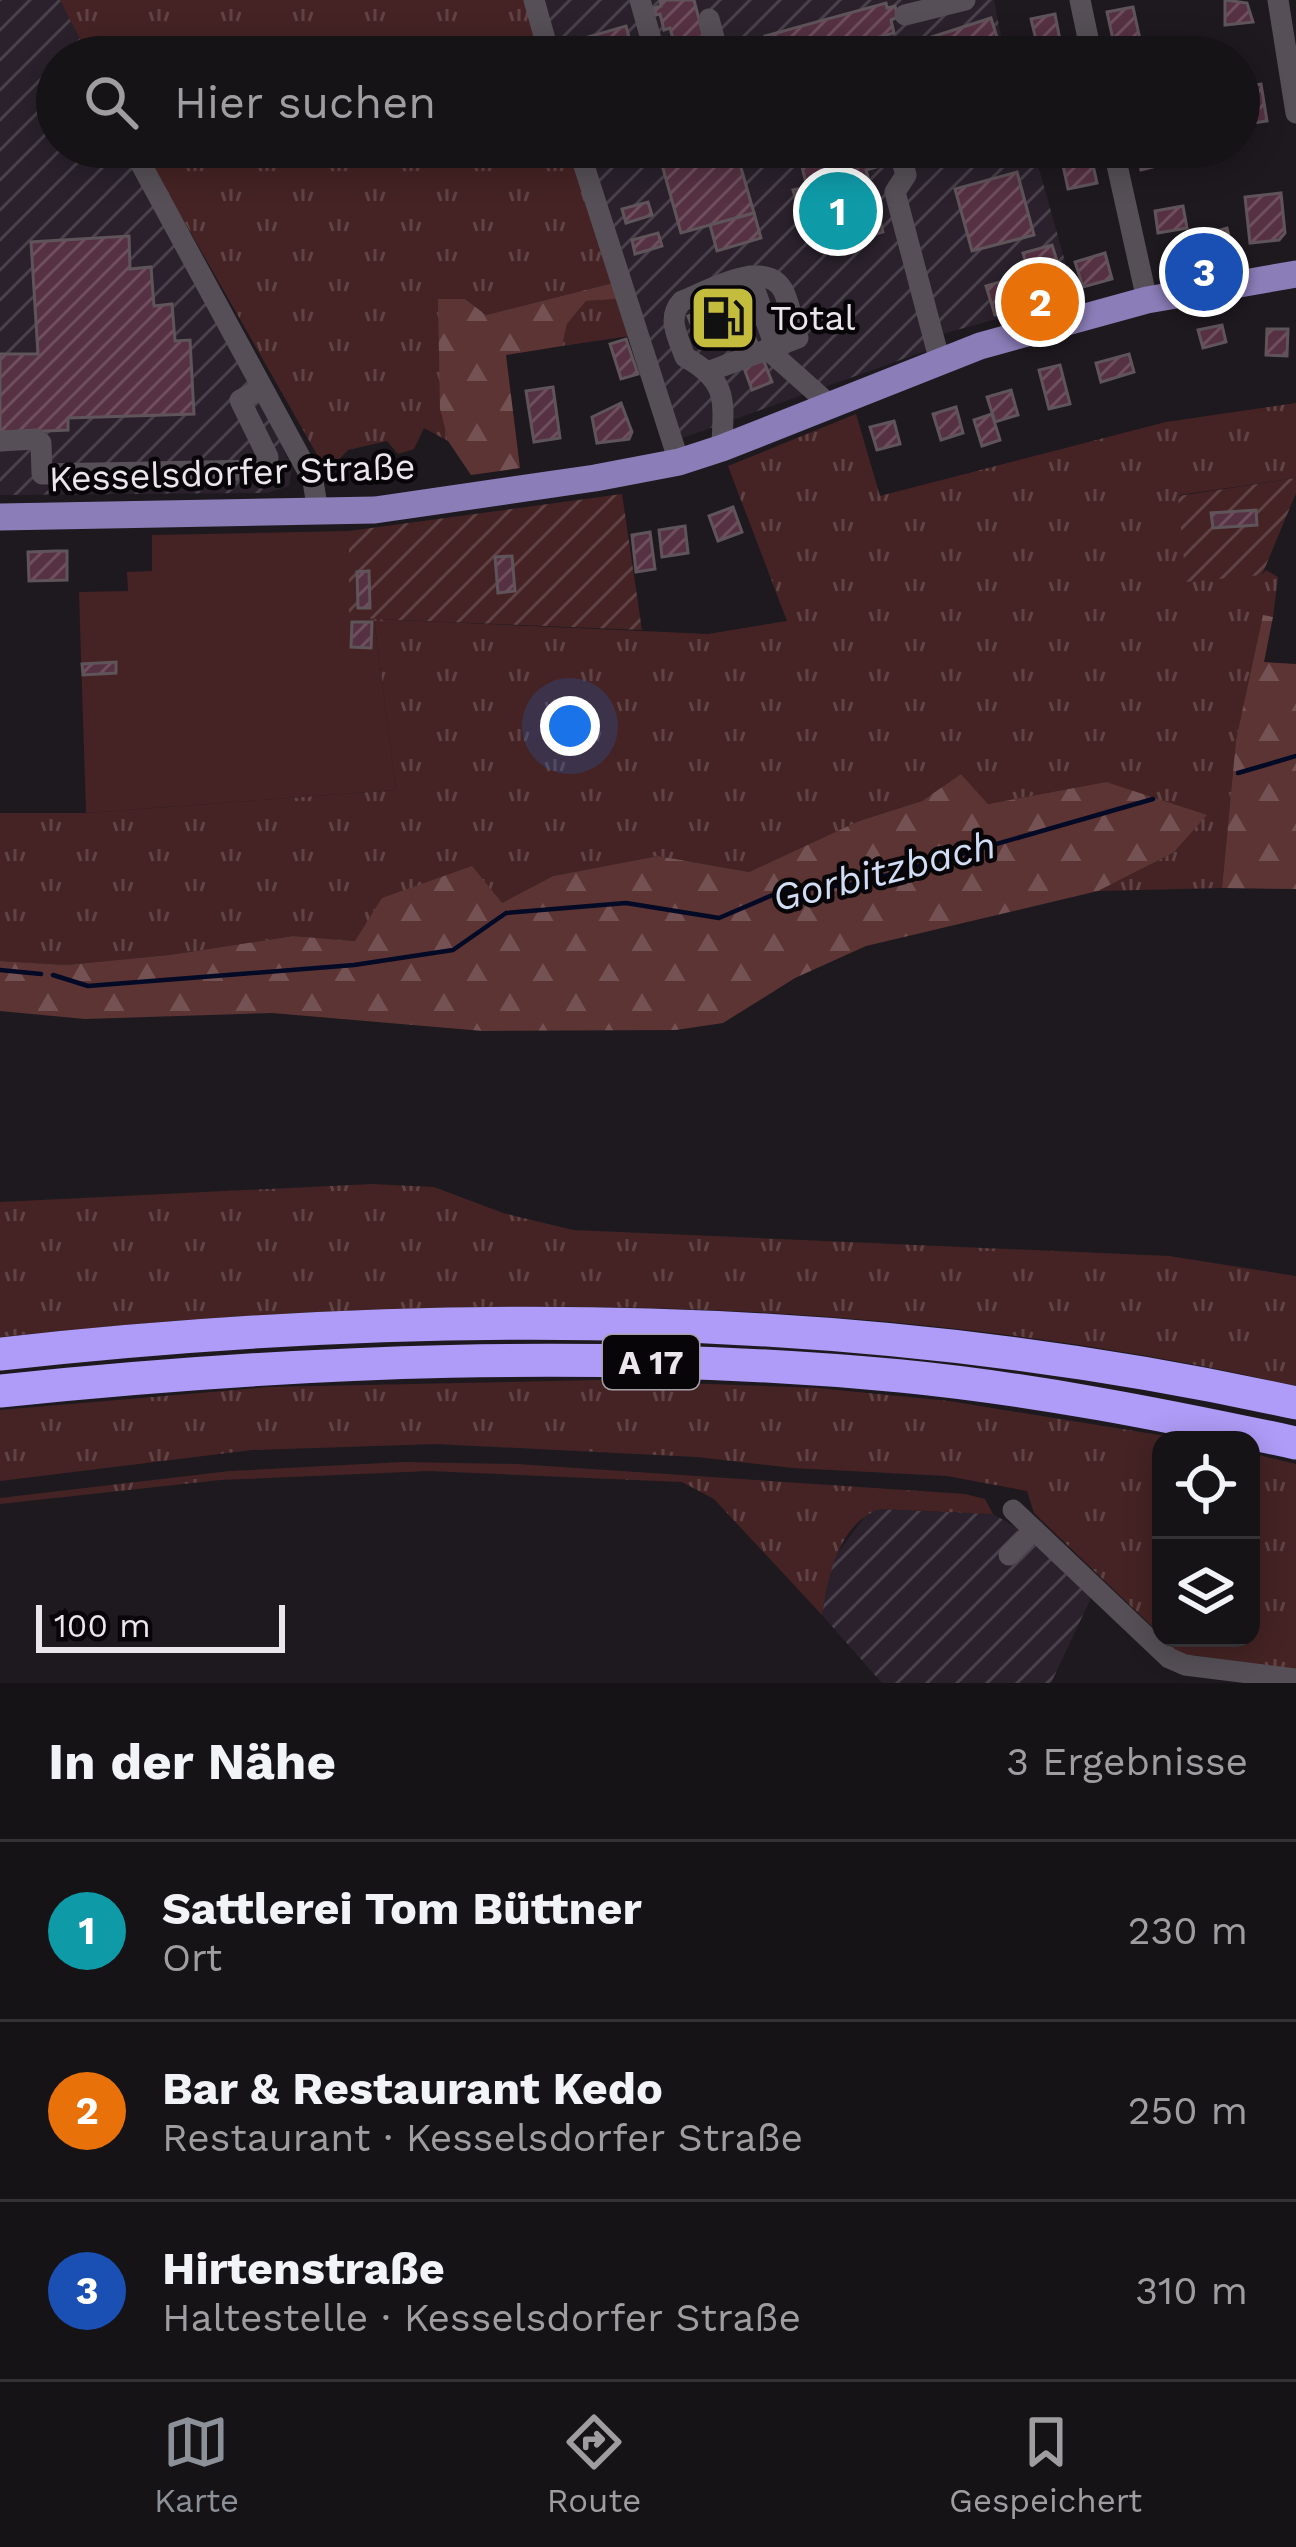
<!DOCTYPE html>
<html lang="de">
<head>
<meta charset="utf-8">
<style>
	body { margin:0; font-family:"Work Sans",sans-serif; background:#232024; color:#f1f3f6 }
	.controls { position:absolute; right:36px; bottom:36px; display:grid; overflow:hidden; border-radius:24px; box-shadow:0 6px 30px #0003 }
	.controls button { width:108px; height:108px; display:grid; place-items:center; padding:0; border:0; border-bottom:3px solid #353236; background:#161317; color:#f1f3f6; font:60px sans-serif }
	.scale { position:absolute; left:36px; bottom:30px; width:249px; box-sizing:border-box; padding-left:12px; border:6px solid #eae6eb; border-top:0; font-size:33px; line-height:42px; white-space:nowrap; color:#eae6eb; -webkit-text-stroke:9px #070508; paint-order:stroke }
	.you { position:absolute; left:570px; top:726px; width:42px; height:42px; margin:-30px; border:9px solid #fff; border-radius:50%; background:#1a73e8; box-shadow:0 0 0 18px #1a73e833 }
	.badge { display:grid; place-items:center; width:78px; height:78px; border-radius:50%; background:#8c9099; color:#fff; font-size:39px; font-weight:700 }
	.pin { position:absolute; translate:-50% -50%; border:6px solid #fff; box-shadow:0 3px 12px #0006 }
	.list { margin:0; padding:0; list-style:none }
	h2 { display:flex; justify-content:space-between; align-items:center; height:156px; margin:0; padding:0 48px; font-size:51px }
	h2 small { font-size:39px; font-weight:400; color:#9e9ea1 }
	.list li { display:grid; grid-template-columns:78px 1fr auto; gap:36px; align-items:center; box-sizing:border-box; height:180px; padding:0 48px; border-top:3px solid #353236 }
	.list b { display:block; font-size:45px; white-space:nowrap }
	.list p { margin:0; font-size:39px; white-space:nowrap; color:#9e9ea1 }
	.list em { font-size:39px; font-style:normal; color:#9e9ea1 }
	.icon { flex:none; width:66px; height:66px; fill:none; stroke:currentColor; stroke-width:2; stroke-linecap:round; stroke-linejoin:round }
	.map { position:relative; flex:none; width:1296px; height:1683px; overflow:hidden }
	.search { position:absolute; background:#161317; box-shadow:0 6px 30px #0003; left:36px; right:36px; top:36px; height:132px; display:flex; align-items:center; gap:30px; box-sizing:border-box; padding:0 42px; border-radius:66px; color:#9e9ea1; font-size:45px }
	.sheet { height:696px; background:#161317 }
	nav { display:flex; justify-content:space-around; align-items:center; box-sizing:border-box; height:168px; border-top:3px solid #353236; background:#161317; font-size:33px; color:#9e9ea1 }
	nav a { display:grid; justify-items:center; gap:6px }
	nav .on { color:#8c9099 }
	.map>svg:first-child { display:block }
	.industrial { fill:url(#industrial-furrows) }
	.grass { fill:url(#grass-tufts) }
	.forest { fill:url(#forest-firs) }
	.garden { fill:url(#garden-furrows) }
	.pitch { fill:#452324 }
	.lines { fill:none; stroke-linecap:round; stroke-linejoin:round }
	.stream { stroke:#020a25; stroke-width:4.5 }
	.building { fill:url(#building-hatch); stroke:#5f5459; stroke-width:3 }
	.minor { stroke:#564f57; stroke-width:21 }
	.major { stroke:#8b7db8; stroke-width:27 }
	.highway { stroke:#af9cf8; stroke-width:33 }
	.labels { text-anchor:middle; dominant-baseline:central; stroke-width:9; stroke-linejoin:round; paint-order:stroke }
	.shield { fill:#070508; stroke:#a6a2a7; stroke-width:3 }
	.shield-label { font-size:33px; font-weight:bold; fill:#eae6eb }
	.poi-label { font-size:36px; fill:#eae6eb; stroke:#070508; text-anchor:start }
	.street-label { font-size:36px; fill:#eae6eb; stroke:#070508 }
	.water-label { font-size:39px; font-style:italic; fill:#d0ddf4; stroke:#070508 }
</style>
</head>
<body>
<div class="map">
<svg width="1296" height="1683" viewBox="0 0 1296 1683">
	<defs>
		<pattern id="industrial-furrows" width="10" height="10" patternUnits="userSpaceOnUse" patternTransform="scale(3)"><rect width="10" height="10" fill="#2a212c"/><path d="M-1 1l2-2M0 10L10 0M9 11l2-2" fill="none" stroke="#49414b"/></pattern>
		<pattern id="grass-tufts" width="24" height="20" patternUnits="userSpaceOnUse" patternTransform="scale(3)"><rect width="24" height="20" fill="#452324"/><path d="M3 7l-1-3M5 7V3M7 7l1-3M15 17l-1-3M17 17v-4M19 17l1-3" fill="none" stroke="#604344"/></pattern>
		<pattern id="forest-firs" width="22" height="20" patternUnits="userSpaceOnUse" patternTransform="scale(3)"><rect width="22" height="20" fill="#5c3434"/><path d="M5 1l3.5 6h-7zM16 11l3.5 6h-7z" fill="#745152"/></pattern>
		<pattern id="garden-furrows" width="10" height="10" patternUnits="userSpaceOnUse" patternTransform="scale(3)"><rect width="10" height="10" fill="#452324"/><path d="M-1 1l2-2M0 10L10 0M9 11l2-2" fill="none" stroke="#604344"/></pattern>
		<pattern id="building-hatch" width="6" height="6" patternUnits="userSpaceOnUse" patternTransform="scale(3)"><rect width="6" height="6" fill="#563143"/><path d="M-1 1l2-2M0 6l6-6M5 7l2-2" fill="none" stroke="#6e4f5e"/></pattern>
	</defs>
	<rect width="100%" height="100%" fill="#1e191f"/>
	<g class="industrial">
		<polygon points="0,0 60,0 89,57 57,57 57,147 143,149 292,468 289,486 267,493 0,495"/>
		<polygon points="525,0 994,0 1005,57 543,57"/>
		<polygon points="571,147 1017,147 1019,153 1034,151 1075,297 928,338 931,349 663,445"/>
		<polygon points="879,1509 993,1514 1019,1529 1012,1544 1020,1551 1035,1545 1091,1598 1051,1683 882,1683 822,1615 830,1563 866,1515"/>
	</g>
	<g class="grass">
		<polygon points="60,0 525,0 543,57 89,57"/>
		<polygon points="142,147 571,147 613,283 486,315 465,299 440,409 448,441 424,428 414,449 398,454 387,441 348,450 327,472"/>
		<polygon points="618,299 630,336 562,346 567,324 586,301"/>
		<polygon points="1296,403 1296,478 1179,495 1262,575 1266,570 1278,577 1273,617 1263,616 1236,740 1222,888 1098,891 1173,853 1106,782 988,804 961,774 922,801 859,821 749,872 658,856 553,876 502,903 356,941 293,936 169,955 66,965 0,961 0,813 86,813 396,790 374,619 708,634 787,621 728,466 856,414 880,496 1166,422"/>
		<path d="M372,1184L434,1187L503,1213L573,1230L1169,1256L1296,1276V1386C870,1289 433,1291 0,1337V1202Z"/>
		<polygon points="599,1380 817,1388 949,1401 1190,1440 1161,1440 1161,1638 1173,1638 1171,1643 1175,1646 1181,1638 1251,1638 1251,1453 1296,1464 1296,1670 1193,1655 1188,1660 1173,1654 1155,1639 1160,1634 1034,1513 1027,1491 947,1476 793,1468 697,1457 435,1444 252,1450 0,1481 0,1410 270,1387"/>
		<path d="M403,1462L516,1464L965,1494L985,1499L993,1514L879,1509C838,1525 828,1576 822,1615L714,1499L682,1482L429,1471L220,1480L0,1504V1498L230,1471Z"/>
	</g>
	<g class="forest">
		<polygon points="613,283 618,299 586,301 567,324 562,346 506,355 520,468 471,475 448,441 440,409 438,299 465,299 486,315"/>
		<polygon points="1263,615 1273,617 1264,662 1296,664 1296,889 1222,888 1236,740"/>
		<polygon points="961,774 988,804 1106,782 1207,815 1173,853 1098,891 866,946 795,978 723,1023 676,1030 483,1031 272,1013 85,1019 0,1011 0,961 66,965 169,955 293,936 355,941 382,898 472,866 502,903 553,876 658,856 749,872 859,821 922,801"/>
	</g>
	<g class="garden">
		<polygon points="1296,478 1296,493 1262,575 1186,582 1178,496"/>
		<polygon points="622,494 642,630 349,618 349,531"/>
	</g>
	<polygon class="pitch" points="349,531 349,617 374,619 396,790 86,813 79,592 128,591 127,572 152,571 152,535"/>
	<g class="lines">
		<g class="stream">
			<polyline points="1238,773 1296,756"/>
			<polyline points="0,970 41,974"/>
			<polyline points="53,975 88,986 354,965 453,950 506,913 626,903 719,918 782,891 857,884 1153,799"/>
		</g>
	</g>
	<g class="building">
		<polygon points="660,0 694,0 709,57 678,57 670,28 664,30 660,14 656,15 654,8 661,6"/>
		<polygon points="1225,0 1247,3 1253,22 1225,25"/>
		<polygon points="886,3 887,8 895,6 898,17 891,20 894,33 805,57 771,57 765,36"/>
		<polygon points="1133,7 1141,44 1115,49 1107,12"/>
		<polygon points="1055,14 1060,40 1037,44 1031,19"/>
		<polygon points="991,18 1001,50 979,57 890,57 888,51"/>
		<polygon points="626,26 634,56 594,57 588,37"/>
		<polygon points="1261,84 1267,121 1239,125 1239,88"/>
		<polygon points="657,147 735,147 754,213 681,233"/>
		<polygon points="797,147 859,147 862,157 886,150 890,163 866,170 883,232 824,248 821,235 807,239 793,190 807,187"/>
		<polygon points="1089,147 1097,183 1068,189 1060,151"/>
		<polygon points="1136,147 1161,147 1165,164 1141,170"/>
		<polygon points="1017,172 1034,235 972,251 955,189"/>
		<polygon points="1281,193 1285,233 1279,240 1250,243 1245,197"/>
		<polygon points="648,202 652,215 626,223 622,209"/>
		<polygon points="1183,206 1187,228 1158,233 1155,211"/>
		<polygon points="754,213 761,238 717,251 710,225"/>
		<polygon points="1227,228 1232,248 1183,262 1177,242"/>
		<polygon points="658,233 662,246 635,254 632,240"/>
		<polygon points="129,236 130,269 151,267 154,306 172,304 175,341 190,340 194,414 68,418 68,430 0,433 0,354 38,354 31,242"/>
		<polygon points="1052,245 1061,273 1040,279 1038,271 1029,274 1023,253"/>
		<polygon points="1105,253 1112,279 1083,287 1075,262"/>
		<polygon points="1038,271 1040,279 1051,276 1055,288 1044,291 1048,304 995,315 986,286"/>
		<polygon points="748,293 758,319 698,342 688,316"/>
		<polygon points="749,323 772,382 752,390 730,330"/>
		<polygon points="1222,325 1226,342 1203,348 1198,330"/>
		<polygon points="1267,329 1288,329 1287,356 1266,355"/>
		<polygon points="626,339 638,374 621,379 610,344"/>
		<polygon points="1129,354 1134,372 1101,382 1096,363"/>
		<polygon points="1060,365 1070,404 1049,409 1039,370"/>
		<polygon points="553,387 560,438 534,442 526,391"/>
		<polygon points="1011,390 1018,415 995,422 987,397"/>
		<polygon points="621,403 632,432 629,439 597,443 592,417"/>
		<polygon points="956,407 963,433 941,440 933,414"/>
		<polygon points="992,414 1000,440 982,446 974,420"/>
		<polygon points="894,421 900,444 877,450 870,427"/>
		<polygon points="733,507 742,532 718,541 709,516"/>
		<polygon points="1256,510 1257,525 1213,528 1211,513"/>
		<polygon points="685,526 688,553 662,557 659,530"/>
		<polygon points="650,532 655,569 636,572 632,535"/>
		<polygon points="56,551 67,551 67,580 29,581 28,552"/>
		<polygon points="512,556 515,591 498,593 495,557"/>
		<polygon points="369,571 370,608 358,608 357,572"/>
		<polygon points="352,622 372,622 371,648 351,647"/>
		<polygon points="116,662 116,673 83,675 82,664"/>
	</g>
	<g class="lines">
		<g class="minor">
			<polyline points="534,0 550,57"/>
			<polyline points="640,0 656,57"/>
			<polyline points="1080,0 1092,57"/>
			<polyline points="1278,0 1296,113"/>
			<polyline points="905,15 965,0"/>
			<polyline points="709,19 719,57"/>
			<polyline points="578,147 679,462"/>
			<polyline points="898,147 906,175 895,192 940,362"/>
			<polyline points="1113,147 1147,300"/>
			<polyline points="135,153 313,481 318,512"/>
			<polyline points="750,276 775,347"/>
			<polyline points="767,349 830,405"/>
			<path d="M710,371L798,338C793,323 790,304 783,290C764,257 708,291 682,301C666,318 678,337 685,357C730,382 723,402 722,448"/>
			<polyline points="0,441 36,439 41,443 42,474 255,470 267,463 268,457 240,400 261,389"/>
			<polyline points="1013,1510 1169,1658 1185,1665 1296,1679"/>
			<polyline points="1009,1555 1034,1530"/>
		</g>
		<polyline class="major" points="0,517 375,510 595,478 679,462 722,448 980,346 1147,300 1296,274"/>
		<g class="highway">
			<path d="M0,1354C435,1306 867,1308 1296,1403"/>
			<path d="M0,1391C299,1360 601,1348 901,1376C1034,1389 1165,1415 1296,1443"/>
		</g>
	</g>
	<defs>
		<symbol id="fuel-square" viewBox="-11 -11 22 22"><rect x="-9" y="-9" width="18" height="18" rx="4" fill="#c4bc3d" stroke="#070508"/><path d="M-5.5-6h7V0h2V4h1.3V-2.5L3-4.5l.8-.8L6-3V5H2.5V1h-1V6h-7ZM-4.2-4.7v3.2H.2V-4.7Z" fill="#111"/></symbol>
	</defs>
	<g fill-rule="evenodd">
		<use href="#fuel-square" x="685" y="280" width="76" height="76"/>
	</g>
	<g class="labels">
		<rect class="shield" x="603" y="1335" width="96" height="54" rx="9"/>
		<g class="shield-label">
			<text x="651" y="1362">A 17</text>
		</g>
		<g class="poi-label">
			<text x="770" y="318">Total</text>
		</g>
		<g class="street-label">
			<text transform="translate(232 473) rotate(-2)">Kesselsdorfer Straße</text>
		</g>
		<g class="water-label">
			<text transform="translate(884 871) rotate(-14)">Gorbitzbach</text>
		</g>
	</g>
</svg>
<div class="controls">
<button><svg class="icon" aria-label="locate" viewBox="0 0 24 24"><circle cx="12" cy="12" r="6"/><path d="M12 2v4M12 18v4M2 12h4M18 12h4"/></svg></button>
<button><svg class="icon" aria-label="layers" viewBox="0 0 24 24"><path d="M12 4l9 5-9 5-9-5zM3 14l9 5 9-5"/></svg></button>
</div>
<div class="scale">100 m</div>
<div class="you"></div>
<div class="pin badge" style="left:838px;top:211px;background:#0f9aa8">1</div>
<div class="pin badge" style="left:1040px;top:302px;background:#e8710a">2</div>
<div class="pin badge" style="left:1204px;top:272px;background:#1a4fb4">3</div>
<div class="search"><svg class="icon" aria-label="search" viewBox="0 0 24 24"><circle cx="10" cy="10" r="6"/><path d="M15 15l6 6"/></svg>Hier suchen</div>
</div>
<section class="sheet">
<h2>In der Nähe<small>3 Ergebnisse</small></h2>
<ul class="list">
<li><span class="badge" style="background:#0f9aa8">1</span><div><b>Sattlerei Tom Büttner</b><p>Ort</p></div><em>230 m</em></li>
<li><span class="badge" style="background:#e8710a">2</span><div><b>Bar &amp; Restaurant Kedo</b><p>Restaurant · Kesselsdorfer Straße</p></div><em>250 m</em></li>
<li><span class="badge" style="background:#1a4fb4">3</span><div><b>Hirtenstraße</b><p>Haltestelle · Kesselsdorfer Straße</p></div><em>310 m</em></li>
</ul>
</section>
<nav>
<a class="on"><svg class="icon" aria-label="map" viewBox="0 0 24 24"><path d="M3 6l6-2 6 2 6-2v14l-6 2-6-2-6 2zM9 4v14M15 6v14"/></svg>Karte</a>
<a><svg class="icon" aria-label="directions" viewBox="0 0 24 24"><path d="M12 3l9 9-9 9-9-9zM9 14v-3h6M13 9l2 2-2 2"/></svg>Route</a>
<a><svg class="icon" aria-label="saved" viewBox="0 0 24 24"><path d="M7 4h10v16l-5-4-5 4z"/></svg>Gespeichert</a>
</nav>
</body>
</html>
